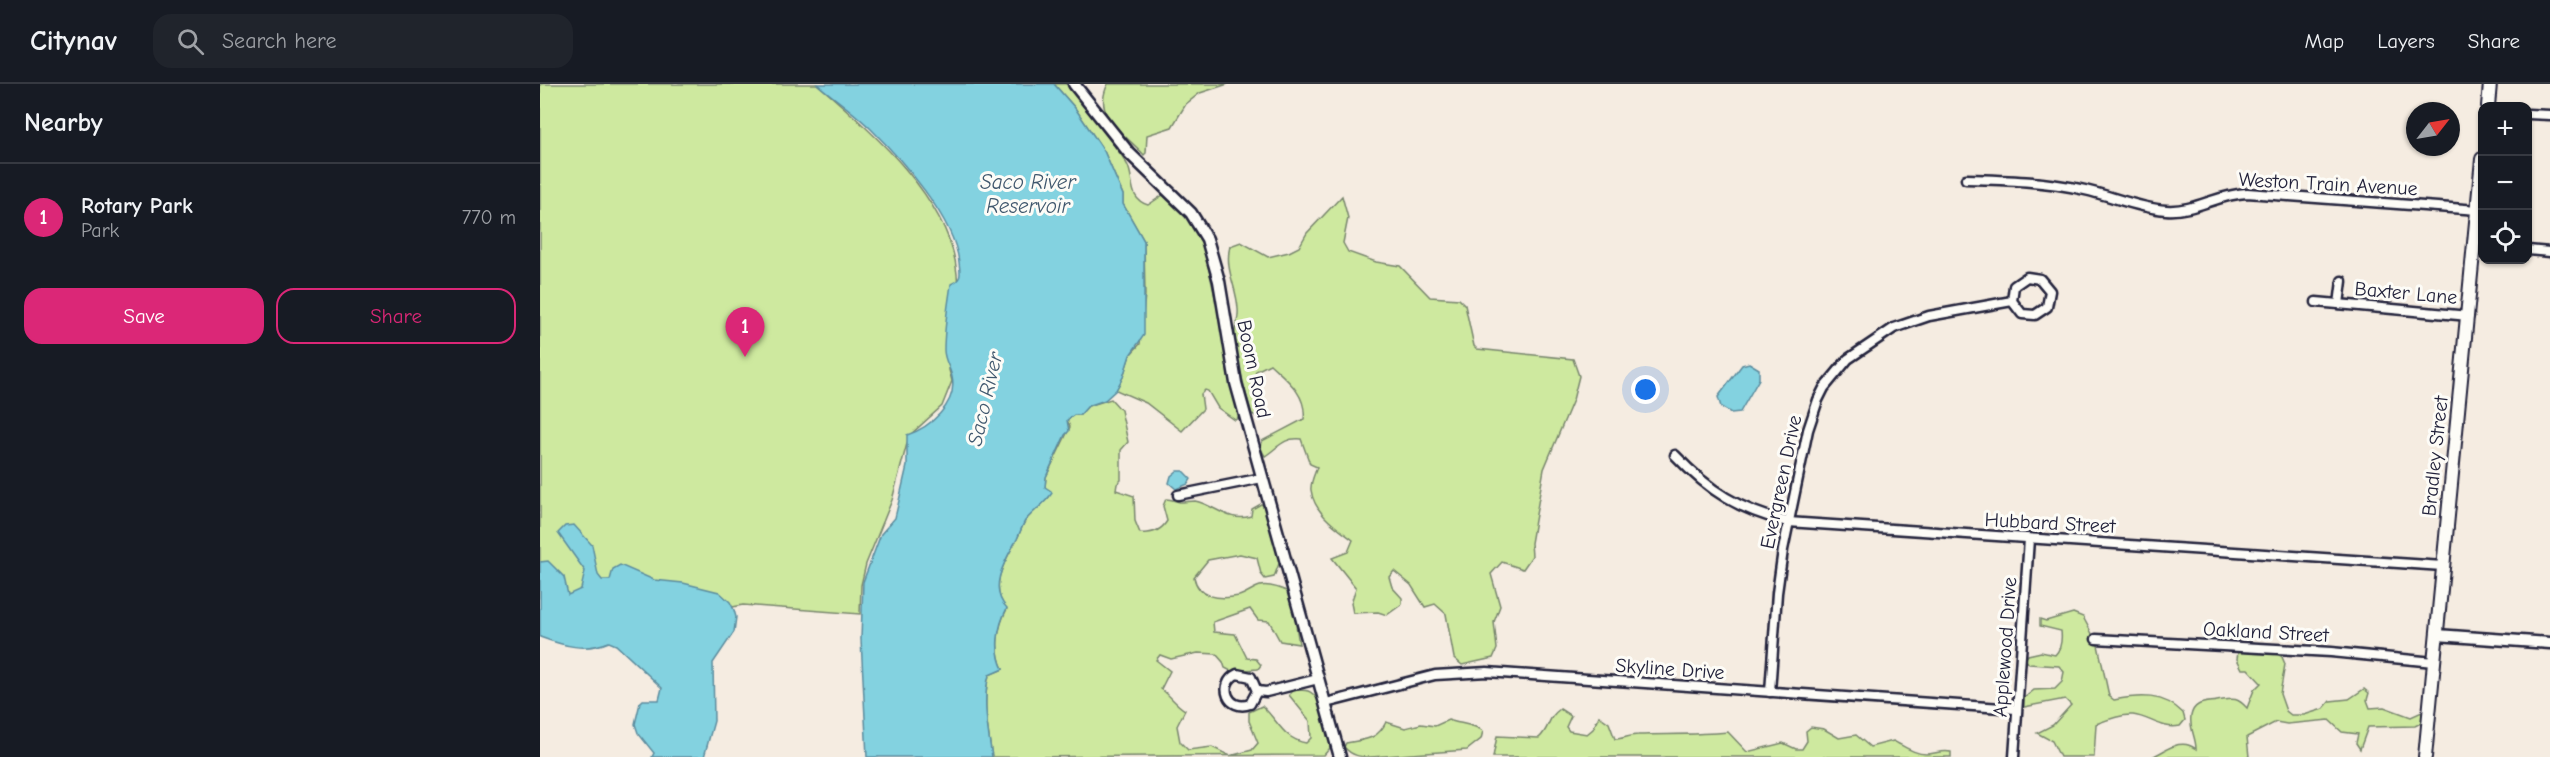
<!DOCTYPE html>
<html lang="en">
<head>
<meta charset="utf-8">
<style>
	body { margin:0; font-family:"Comic Neue",sans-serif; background:#20242c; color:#f1f3f6 }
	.controls { position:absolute; right:18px; top:18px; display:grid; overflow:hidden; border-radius:12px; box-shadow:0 2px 4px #0004 }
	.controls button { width:54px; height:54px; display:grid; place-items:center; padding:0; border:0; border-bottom:2px solid #363941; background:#171b24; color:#f1f3f6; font:30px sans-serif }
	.compass { position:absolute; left:1866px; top:18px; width:54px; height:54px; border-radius:50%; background:#171b24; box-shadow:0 2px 4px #0004; rotate:59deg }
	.you { position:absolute; left:1106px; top:306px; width:21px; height:21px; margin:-15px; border:4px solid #fff; border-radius:50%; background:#1a73e8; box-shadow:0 0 0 9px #1a73e833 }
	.badge { display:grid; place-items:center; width:39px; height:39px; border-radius:50%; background:#db2777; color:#fff; font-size:20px; font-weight:700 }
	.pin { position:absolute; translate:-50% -50px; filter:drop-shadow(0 2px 3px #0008) }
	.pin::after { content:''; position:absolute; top:32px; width:21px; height:18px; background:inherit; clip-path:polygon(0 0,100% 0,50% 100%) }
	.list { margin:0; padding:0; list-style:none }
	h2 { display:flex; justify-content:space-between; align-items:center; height:78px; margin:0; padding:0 24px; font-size:26px }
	h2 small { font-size:20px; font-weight:400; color:#9ea1a6 }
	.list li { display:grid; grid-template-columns:39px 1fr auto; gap:18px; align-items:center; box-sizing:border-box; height:108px; padding:0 24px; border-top:2px solid #363941 }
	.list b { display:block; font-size:22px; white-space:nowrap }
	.list p { margin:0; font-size:20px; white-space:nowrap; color:#9ea1a6 }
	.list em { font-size:20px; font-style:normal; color:#9ea1a6 }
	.actions { display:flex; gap:12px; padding:18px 24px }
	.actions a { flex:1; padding:14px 0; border:2px solid #db2777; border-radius:18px; text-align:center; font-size:21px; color:#db2777 }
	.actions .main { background:#db2777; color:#fff }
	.icon { flex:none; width:33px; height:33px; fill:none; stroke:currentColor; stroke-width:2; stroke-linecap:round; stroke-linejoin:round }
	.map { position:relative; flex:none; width:2010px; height:673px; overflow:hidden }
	header { display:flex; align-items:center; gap:36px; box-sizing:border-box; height:84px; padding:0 30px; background:#171b24; border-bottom:2px solid #363941 }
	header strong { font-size:28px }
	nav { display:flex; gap:33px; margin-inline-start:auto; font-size:21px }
	.search { width:420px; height:54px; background:#20242c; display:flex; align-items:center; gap:15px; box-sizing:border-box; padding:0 21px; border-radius:18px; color:#9ea1a6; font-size:22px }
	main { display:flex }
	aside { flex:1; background:#171b24 }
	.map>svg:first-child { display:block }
	.green { fill:#cee99f; stroke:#78866d; stroke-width:1.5 }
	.water { fill:#83d2e0; stroke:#5c8c9e; stroke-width:1.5 }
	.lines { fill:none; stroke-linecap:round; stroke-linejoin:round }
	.minor-casing { stroke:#22223b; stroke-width:13 }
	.tertiary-casing { stroke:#22223b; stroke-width:15 }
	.secondary-casing { stroke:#22223b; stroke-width:16 }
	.minor { stroke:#fdfcf7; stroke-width:8 }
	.tertiary { stroke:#fdfcf7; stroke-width:10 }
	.secondary { stroke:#fdfcf7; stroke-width:12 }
	.labels { text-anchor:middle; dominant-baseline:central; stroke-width:6; stroke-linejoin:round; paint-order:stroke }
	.street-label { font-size:20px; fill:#22223b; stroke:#fdfcf7 }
	.water-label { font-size:21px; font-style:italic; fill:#3f576d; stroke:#fdfcf7 }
</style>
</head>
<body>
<header>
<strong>Citynav</strong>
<div class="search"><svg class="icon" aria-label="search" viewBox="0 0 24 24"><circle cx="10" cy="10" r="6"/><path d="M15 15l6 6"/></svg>Search here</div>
<nav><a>Map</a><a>Layers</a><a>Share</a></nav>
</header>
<main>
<aside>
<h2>Nearby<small></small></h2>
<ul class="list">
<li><span class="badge">1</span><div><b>Rotary Park</b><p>Park</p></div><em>770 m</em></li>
</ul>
<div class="actions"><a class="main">Save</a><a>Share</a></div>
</aside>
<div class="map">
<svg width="2010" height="673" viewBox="0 0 2010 673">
	<rect width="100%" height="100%" fill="#f5ece1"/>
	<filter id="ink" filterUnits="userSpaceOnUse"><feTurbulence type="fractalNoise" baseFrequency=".0167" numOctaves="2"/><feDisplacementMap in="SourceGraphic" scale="12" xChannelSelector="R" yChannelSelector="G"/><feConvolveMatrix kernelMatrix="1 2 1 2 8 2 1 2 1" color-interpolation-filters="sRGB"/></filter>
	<g filter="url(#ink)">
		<g class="green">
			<path d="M0,0H277C331,46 411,116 417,190C420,222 413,255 409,286L412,297L402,322L369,352L352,416L326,480L321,501L320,530L203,521L119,537L0,514Z"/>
			<path d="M514,0H527L582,72C584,76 588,80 589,85C594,99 589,115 608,121L623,111L629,113L657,145L664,163L698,318L700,332L695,336L678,324L668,307L665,306L661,310L663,325L642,347L606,319L576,306L583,293L590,271L600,260L605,211L604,157L583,120V111L564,67L535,24Z"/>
			<path d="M568,0H688L660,9L646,20L632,43L607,51L606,69L604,71C586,50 551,33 568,0Z"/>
			<path d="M802,112L808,134L803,159L808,168L836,178L860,182L890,213L919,215L925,221L934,262L937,265L1033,275L1039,292L1033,316L1004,385L991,459L992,472L983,485L962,478L951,490L960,522L954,538L957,565L953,574L922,581L914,574L906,530L895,520L885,523L871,501L854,487L849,493L852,503L862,514V520L847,531L838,528L813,529L811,519L816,504L792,474L808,468L813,456C796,443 774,429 771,406C770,399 775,389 777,383L770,380L761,355C743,353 738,364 725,372L721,365L722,357L764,335C767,310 746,295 730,280L716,287L713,301L719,325L716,332L712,330C706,311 694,268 695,248C696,241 699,233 698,225C697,203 684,185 690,162L701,158L728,173L749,168L759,163L767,149Z"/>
			<path d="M571,315L581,326L588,358L581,366V396L577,400L576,406L594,412L595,437L600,449C611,450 621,447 627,437L623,422L626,415C632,415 635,417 640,418C645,418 650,417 655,417C675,421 689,439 711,432L712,425L721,420L725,423L740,477L734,493L725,495L721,490L717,474L700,470L668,476L654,493C658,514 679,516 699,512C706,510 713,504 720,502C729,500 745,505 751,510L759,560L740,557L729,537L718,536L710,525L673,538L674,548L695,550L707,574L716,575L721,581L718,585L691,587L685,584L683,578L676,570L658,569L631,575L620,571L616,576L630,587L621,605C631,612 635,620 645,626L637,642L640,658L648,666L672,663L690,672L712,666L718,659L709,637V628L722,622C738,636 743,655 766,659L771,654L770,637L749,611L754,606C758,606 764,606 768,607C783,612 790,651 790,664L784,671L452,673C448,646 442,618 449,591L463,585C454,566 457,544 467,525C447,504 466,475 477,455C480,449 482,442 485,437C492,429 501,421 509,413L505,403L506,393L530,343L527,336L534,331H540L548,322Z"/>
			<path d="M1533,529L1543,533L1558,561L1569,612L1574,616C1599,611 1624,609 1643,629L1645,636L1640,642C1622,646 1610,633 1593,631C1582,630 1566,636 1556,640L1554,673H1520L1512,657L1497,649L1513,641L1531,621L1525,615L1484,623V614L1494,606L1515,605L1522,598L1524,588L1519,582L1489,580L1485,575L1488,571L1501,568L1515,571C1521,565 1522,556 1521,547L1500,542V535L1506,537Z"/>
			<path d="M1698,568L1736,569L1742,573L1745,580L1740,610L1746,627L1751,631H1764L1783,625L1790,617L1809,615L1824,605L1829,609L1827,616L1830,624L1844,623L1871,633L1884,627L1881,639L1875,642L1828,643L1820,665L1816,659L1818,650L1802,648L1789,636L1747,640L1736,638L1707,653L1709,673H1612C1627,666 1641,653 1656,665C1656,653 1649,644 1651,632C1654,617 1666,619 1677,617C1692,615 1696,612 1707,624L1714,606L1721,599L1708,585H1702L1697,575Z"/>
			<path d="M1020,625L1031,632L1026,643L1029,647L1047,650L1053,645L1059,632L1069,639L1075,655C1083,655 1090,651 1098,651C1128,650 1157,651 1188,648L1207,668L1243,659L1256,665H1262L1267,657L1266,647L1271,643L1284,645L1299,654L1316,651L1330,663L1353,657C1364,662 1374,670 1386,670C1395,670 1401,666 1411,668V673H953L957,652L999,654C1011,643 1006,635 1020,625Z"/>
			<path d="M908,636C919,640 934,640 943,647L941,655L927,666L831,673C820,673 812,672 804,663L806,659C824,655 837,657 846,638L865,644L881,640L895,642Z"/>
		</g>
		<g class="water">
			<path d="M277,0H514L535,24L564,67L583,111V120L604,157V251L590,271L583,293L576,306L565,316L548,322L540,331H534L527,336L529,347L525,351L506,393L505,403L511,407L512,409C505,420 493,427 485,437C482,442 480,449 477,455C466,475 447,504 467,524C457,543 454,567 463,585L449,591C442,617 448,646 452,673H327L321,555L323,498L341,450L355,434L367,382V351C389,344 418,320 412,293C410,283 404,276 404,266C404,244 408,222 411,200C423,195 420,189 419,178C414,134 362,76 331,45C314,28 295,15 277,0Z"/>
			<polygon points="1209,279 1219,285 1219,295 1200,328 1191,329 1181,323 1178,313 1202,281"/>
			<polygon points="637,387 643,387 651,395 648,400 636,405 629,399 631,392"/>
			<path d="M34,441L52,461L58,491L62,496H70L73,485L80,481L114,496L143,499L179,508L190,518L194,526L196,533L194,548L173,579L174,637L164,673H112L114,669L98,649L95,640L100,619L103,616H119L122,604L76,561L69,558C45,568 24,562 0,553V478L8,477L24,493L28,511L41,505L45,487L18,449L25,442Z"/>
		</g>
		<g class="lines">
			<defs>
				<g id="minor">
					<polyline points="1988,30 2010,31"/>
					<path d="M1426,95C1466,96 1506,97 1545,106C1572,112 1598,124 1626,126C1655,128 1678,110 1707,109L1938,126"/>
					<polyline points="1988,166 2010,168"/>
					<polyline points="1776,218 1929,232"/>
					<polyline points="1799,220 1802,197"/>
					<path d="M1135,371C1169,407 1199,426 1248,438L1903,482"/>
					<polyline points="638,411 722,394"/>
					<polyline points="1556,555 1791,568 1894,578"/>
					<path d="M717,607L710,620C688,628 677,600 697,590L711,593L717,607L726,608L778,595"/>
					<polyline points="1230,608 1237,509 1243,466 1268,346 1278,316 1284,304 1308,275 1354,244 1389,232 1472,217 1482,230 1495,231 1507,223 1510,207 1500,195 1487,193 1474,202 1472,217"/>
					<polyline points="786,619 895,591 947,588 1476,625"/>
					<polyline points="1474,673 1489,455"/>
				</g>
				<g id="tertiary">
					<polyline points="534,0 589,69 651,129 667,155 679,197 696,299 800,673"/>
					<polyline points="1897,551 2010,559"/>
				</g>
				<g id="secondary">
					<polyline points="1948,22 1950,0"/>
					<polyline points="1885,673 1942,75"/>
				</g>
			</defs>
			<use href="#minor" class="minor-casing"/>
			<use href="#tertiary" class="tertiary-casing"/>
			<use href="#secondary" class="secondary-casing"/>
			<use href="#minor" class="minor"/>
			<use href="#tertiary" class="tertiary"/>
			<use href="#secondary" class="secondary"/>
		</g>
	</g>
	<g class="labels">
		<g class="street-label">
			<text transform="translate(1788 100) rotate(3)">Weston Train Avenue</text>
			<text transform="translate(1866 209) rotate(5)">Baxter Lane</text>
			<text transform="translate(714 285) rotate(78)">Boom Road</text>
			<text transform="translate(1895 372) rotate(-84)">Bradley Street</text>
			<text transform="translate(1241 398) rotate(-78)">Evergreen Drive</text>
			<text transform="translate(1510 439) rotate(3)">Hubbard Street</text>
			<text transform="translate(1726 548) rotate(3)">Oakland Street</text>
			<text transform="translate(1465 563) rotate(-86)">Applewood Drive</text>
			<text transform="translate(1130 585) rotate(4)">Skyline Drive</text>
		</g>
		<g class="water-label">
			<text x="488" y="98">Saco River<tspan x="488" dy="24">Reservoir</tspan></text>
			<text transform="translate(445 315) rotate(-77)">Saco River</text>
		</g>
	</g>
</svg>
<div class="controls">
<button>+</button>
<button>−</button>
<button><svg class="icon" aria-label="locate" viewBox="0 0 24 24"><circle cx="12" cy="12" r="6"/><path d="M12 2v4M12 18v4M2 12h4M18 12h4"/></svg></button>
</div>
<svg class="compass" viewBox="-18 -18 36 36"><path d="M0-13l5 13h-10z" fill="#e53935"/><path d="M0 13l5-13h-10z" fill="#9ea1a6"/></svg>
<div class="you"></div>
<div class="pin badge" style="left:205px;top:273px">1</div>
</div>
</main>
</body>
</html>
